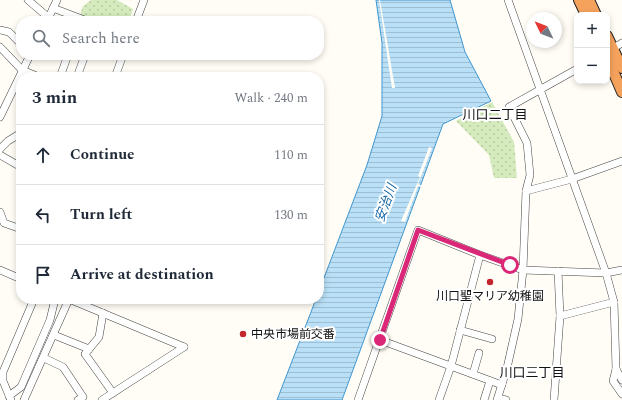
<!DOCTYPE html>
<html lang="en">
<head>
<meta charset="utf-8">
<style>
	body { margin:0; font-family:Spectral,"Noto Sans JP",serif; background:#f2f2f3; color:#1f2937 }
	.controls { position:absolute; right:12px; top:12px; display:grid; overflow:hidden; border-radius:8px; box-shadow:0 2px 6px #0003 }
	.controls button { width:36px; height:36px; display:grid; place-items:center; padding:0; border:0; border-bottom:1px solid #e0e1e3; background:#fff; color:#1f2937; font:20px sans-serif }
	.compass { position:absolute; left:526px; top:12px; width:36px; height:36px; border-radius:50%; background:#fff; box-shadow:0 2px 6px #0003; rotate:313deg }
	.stop { position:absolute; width:12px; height:12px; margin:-9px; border:3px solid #db2777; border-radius:50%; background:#fff }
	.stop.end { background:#db2777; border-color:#fff; box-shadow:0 1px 4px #0008 }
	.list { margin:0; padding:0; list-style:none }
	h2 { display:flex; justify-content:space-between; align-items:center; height:52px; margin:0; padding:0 16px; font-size:17px }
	h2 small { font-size:13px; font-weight:400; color:#747a83 }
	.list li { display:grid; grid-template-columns:26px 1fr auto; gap:12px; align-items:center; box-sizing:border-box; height:60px; padding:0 16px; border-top:1px solid #e0e1e3 }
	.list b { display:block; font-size:15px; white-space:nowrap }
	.list em { font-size:13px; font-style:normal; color:#747a83 }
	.icon { flex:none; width:22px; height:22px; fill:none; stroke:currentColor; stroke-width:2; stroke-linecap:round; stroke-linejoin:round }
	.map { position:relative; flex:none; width:622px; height:400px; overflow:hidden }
	.search { position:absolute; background:#fff; box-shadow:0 2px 6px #0003; left:16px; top:16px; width:308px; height:44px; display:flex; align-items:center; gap:10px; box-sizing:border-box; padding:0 14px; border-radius:16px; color:#747a83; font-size:15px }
	.panel { position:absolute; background:#fff; box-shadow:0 2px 6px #0003; left:16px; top:72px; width:308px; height:232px; border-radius:16px }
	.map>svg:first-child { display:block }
	.park { fill:url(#park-dots) }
	.water { fill:url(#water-rules); stroke:#3f96cf }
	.pier { fill:#fffdf5 }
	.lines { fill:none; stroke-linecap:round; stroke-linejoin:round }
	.minor-casing { stroke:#444; stroke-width:8 }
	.highway-casing { stroke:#222; stroke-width:12 }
	.minor { stroke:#fff; stroke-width:7 }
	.highway { stroke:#f5a25d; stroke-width:10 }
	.route { stroke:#db2777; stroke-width:5 }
	.poi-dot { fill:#c4262e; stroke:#fff; stroke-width:1.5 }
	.labels { text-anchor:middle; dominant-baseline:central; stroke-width:4; stroke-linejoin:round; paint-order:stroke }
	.poi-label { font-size:12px; fill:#111; stroke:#fff }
	.neighbourhood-label { font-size:13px; fill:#111; stroke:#fff }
	.water-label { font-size:13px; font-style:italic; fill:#1768a6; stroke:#fff }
</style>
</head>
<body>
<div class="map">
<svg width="622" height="400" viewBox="0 0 622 400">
	<defs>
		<pattern id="park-dots" width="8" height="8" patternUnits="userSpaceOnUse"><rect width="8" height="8" fill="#d5ebbd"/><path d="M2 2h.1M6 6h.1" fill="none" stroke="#b6c8a1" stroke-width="1.8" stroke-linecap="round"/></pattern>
		<pattern id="water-rules" width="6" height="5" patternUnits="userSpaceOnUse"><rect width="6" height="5" fill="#b9e0f7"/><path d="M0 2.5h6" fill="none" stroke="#9ebfd3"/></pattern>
	</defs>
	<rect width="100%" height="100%" fill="#fffdf5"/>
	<g class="park">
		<polygon points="91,0 117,0 133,9 129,21 97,21 80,15 83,6"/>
		<polygon points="492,102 514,142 517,178 494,178 489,155 456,121"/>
	</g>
	<polygon class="water" points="376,0 450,0 465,52 491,101 443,124 342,400 277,400 316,299 319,299 319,291 367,165 382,116 382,43"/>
	<g class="pier">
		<polygon points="379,0 380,0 395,88 392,88"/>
		<polygon points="429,147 432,148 418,184 422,186 421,187 418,186 405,222 401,221 420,177 418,176"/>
	</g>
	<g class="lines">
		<defs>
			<g id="minor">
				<polyline points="28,0 49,18"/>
				<polyline points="508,0 606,273 614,302 616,369 622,380"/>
				<polyline points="53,8 87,21"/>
				<polyline points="47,21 57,0"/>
				<polyline points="136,21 144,0"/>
				<polyline points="0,30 9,32 21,44"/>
				<polyline points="0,47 22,70 39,77"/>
				<polyline points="607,52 622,43"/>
				<polyline points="60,77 68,55"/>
				<polyline points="77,77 85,55"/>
				<polyline points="115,77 123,55"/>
				<polyline points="0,117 30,55"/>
				<polyline points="0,149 8,141 21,133"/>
				<polyline points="0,155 21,167"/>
				<polyline points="526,191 572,179 622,161"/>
				<polyline points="0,212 4,223 21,229"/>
				<polyline points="0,270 21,279"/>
				<polyline points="69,299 184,347"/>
				<polyline points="103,313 99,337 85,354 113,393"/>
				<polyline points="560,316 614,302"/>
				<polyline points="460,330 492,339"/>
				<polyline points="54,335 89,349"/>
				<polyline points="380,340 502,385"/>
				<polyline points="44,358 63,367 83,397 78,400"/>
				<polyline points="616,369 613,381 622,394"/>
				<polyline points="473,374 479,353"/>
				<polyline points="9,396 21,387 50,320 55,299"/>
				<polyline points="498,398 506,400"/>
				<polyline points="11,400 3,381 3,372 34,299"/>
				<polyline points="24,400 69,299"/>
				<polyline points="102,400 184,347"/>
				<polyline points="358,400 418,230 480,255 523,270 606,273 622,270"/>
				<polyline points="439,400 451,366 480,255"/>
				<polyline points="484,400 490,381"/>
				<polyline points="497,400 507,368 518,319 523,270 526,191 530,175 527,143 509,107 577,69"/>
				<polyline points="554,400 560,316 558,271"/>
			</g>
			<g id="highway">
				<polyline points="579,0 586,15"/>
				<polyline points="589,0 596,15"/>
				<polyline points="607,36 622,68"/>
				<polyline points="607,57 622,92"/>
			</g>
		</defs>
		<use href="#minor" class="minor-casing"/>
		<use href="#highway" class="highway-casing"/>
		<use href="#minor" class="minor"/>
		<use href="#highway" class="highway"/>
	</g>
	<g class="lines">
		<polyline class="route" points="380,340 418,230 510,265"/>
	</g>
	<g class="poi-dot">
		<circle cx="490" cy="282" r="4"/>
		<circle cx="243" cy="334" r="4"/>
	</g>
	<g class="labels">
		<g class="poi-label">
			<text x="490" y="296">川口聖マリア幼稚園</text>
			<text x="251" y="334" text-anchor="start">中央市場前交番</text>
		</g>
		<g class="neighbourhood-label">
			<text x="495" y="115">川口二丁目</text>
			<text x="532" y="373">川口三丁目</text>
		</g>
		<g class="water-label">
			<text transform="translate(386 203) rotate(-70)">安治川</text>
		</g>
	</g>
</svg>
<div class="controls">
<button>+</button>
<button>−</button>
</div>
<svg class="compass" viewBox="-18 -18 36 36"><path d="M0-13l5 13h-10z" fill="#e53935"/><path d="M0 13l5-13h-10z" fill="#747a83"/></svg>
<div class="stop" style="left:510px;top:265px"></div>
<div class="stop end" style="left:380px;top:340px"></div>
<div class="search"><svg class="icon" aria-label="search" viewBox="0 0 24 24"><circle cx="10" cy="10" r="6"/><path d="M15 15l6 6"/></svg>Search here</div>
<section class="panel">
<h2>3 min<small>Walk · 240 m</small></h2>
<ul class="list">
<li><svg class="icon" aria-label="ahead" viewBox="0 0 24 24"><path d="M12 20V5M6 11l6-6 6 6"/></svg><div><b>Continue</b></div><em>110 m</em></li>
<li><svg class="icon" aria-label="left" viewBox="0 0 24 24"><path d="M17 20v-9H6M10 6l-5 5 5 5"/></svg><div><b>Turn left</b></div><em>130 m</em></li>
<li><svg class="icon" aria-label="arrive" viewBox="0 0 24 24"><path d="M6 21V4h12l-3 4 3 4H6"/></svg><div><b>Arrive at destination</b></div></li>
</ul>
</section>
</div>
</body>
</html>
